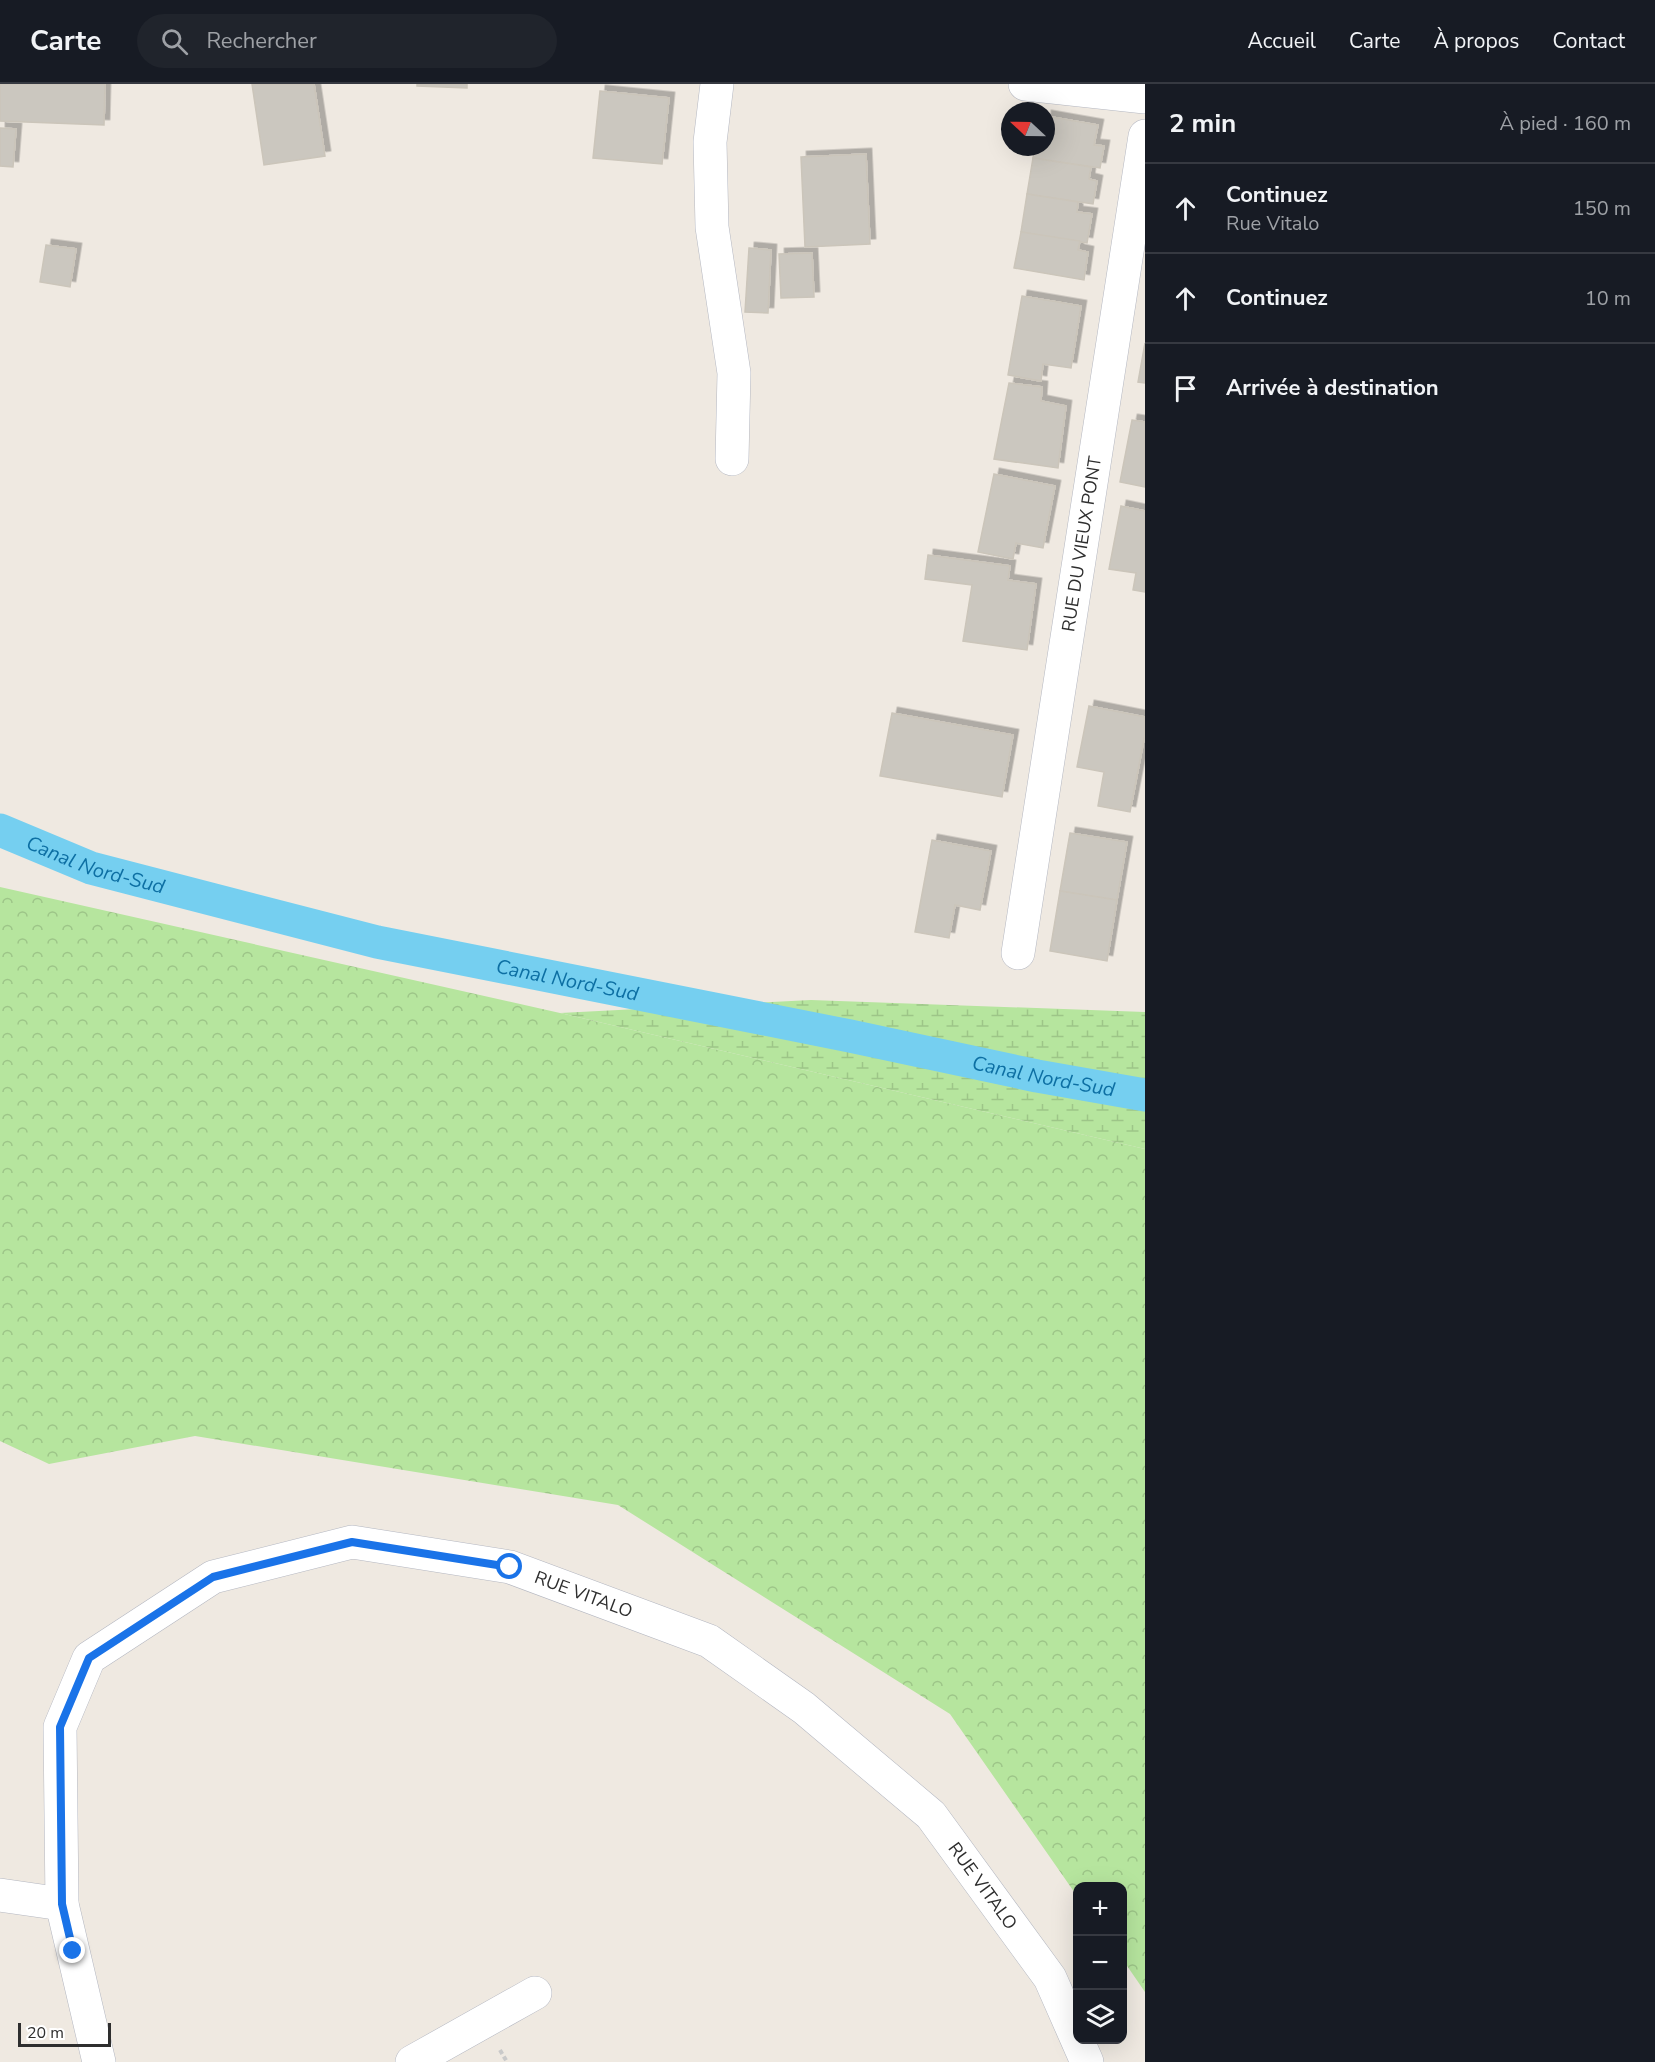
<!DOCTYPE html>
<html lang="fr">
<head>
<meta charset="utf-8">
<style>
	body { margin:0; font-family:"Nunito Sans",sans-serif; background:#20242c; color:#f1f3f6 }
	.controls { position:absolute; right:18px; bottom:18px; display:grid; overflow:hidden; border-radius:12px; box-shadow:0 6px 24px #0002 }
	.controls button { width:54px; height:54px; display:grid; place-items:center; padding:0; border:0; border-bottom:2px solid #363941; background:#171b24; color:#f1f3f6; font:30px sans-serif }
	.compass { position:absolute; left:1001px; top:18px; width:54px; height:54px; border-radius:50%; background:#171b24; box-shadow:0 6px 24px #0002; rotate:292deg }
	.scale { position:absolute; left:18px; bottom:15px; width:93px; box-sizing:border-box; padding-left:6px; border:3px solid #2e2e2e; border-top:0; font-size:16px; line-height:21px; white-space:nowrap; color:#2e2e2e; -webkit-text-stroke:4px #fff; paint-order:stroke }
	.stop { position:absolute; width:18px; height:18px; margin:-14px; border:4px solid #1a73e8; border-radius:50%; background:#fff }
	.stop.end { background:#1a73e8; border-color:#fff; box-shadow:0 2px 6px #0008 }
	.list { margin:0; padding:0; list-style:none }
	h2 { display:flex; justify-content:space-between; align-items:center; height:78px; margin:0; padding:0 24px; font-size:26px }
	h2 small { font-size:20px; font-weight:400; color:#9ea1a6 }
	.list li { display:grid; grid-template-columns:39px 1fr auto; gap:18px; align-items:center; box-sizing:border-box; height:90px; padding:0 24px; border-top:2px solid #363941 }
	.list b { display:block; font-size:22px; white-space:nowrap }
	.list p { margin:0; font-size:20px; white-space:nowrap; color:#9ea1a6 }
	.list em { font-size:20px; font-style:normal; color:#9ea1a6 }
	.icon { flex:none; width:33px; height:33px; fill:none; stroke:currentColor; stroke-width:2; stroke-linecap:round; stroke-linejoin:round }
	.map { position:relative; flex:none; width:1145px; height:1978px; overflow:hidden }
	header { display:flex; align-items:center; gap:36px; box-sizing:border-box; height:84px; padding:0 30px; background:#171b24; border-bottom:2px solid #363941 }
	header strong { font-size:28px }
	nav { display:flex; gap:33px; margin-inline-start:auto; font-size:21px }
	.search { width:420px; height:54px; background:#20242c; display:flex; align-items:center; gap:15px; box-sizing:border-box; padding:0 21px; border-radius:33px; color:#9ea1a6; font-size:22px }
	main { display:flex }
	aside { flex:1; background:#171b24 }
	.map>svg:first-child { display:block }
	.forest { fill:url(#forest-crowns) }
	.wetland { fill:url(#wetland-marsh) }
	.lines { fill:none; stroke-linecap:round; stroke-linejoin:round }
	.canal { stroke:#75cff0; stroke-width:33 }
	.building { fill:#cbc7bf; stroke:#cbc5ba; stroke-width:1.5; filter:url(#shadow) }
	.minor-casing { stroke:#b4b7c1; stroke-width:34 }
	.path { stroke:#c9c9c9; stroke-width:4; stroke-dasharray:4.5 3; stroke-linecap:butt }
	.minor { stroke:#fff; stroke-width:33 }
	.route { stroke:#1a73e8; stroke-width:8 }
	.labels { text-anchor:middle; dominant-baseline:central; stroke-width:4.5; stroke-linejoin:round; paint-order:stroke }
	.street-label { font-size:18px; fill:#2e2e2e; stroke:#fff }
	.water-label { font-size:20px; font-style:italic; fill:#0d6fa3; stroke:#fff }
</style>
</head>
<body>
<header>
<strong>Carte</strong>
<div class="search"><svg class="icon" aria-label="search" viewBox="0 0 24 24"><circle cx="10" cy="10" r="6"/><path d="M15 15l6 6"/></svg>Rechercher</div>
<nav><a>Accueil</a><a>Carte</a><a>À propos</a><a>Contact</a></nav>
</header>
<main>
<div class="map">
<svg width="1145" height="1978" viewBox="0 0 1145 1978">
	<defs>
		<pattern id="forest-crowns" width="20" height="18" patternUnits="userSpaceOnUse" patternTransform="scale(1.5)"><rect width="20" height="18" fill="#b6e59e"/><path d="M2 6a3 3 0 1 1 6 0M12 15a3 3 0 1 1 6 0" fill="none" stroke="#9dc588"/></pattern>
		<pattern id="wetland-marsh" width="20" height="14" patternUnits="userSpaceOnUse" patternTransform="scale(1.5)"><rect width="20" height="14" fill="#b6e59e"/><path d="M1 5h8M5 5V1M11 12h8M15 12V8" fill="none" stroke="#9dc588"/></pattern>
		<filter id="shadow"><feDropShadow dx="5.5" dy="-5.5" stdDeviation="0" flood-color="#0004"/></filter>
	</defs>
	<rect width="100%" height="100%" fill="#efe9e1"/>
	<polygon class="forest" points="0,803 560,929 1145,1065 1145,1908 1123,1876 1122,1802 1078,1802 1077,1812 950,1630 618,1421 195,1352 49,1380 0,1357"/>
	<polygon class="wetland" points="811,916 1145,928 1145,1065 560,929"/>
	<g class="lines">
		<path class="canal" id="s1" d="M0,746L91,784L377,858L850,952L1037,992L1145,1011"/>
	</g>
	<g class="building">
		<polygon points="0,0 105,0 104,41 0,37"/>
		<polygon points="252,0 314,0 325,72 264,81"/>
		<polygon points="417,0 467,0 467,4 417,2"/>
		<polygon points="600,7 669,14 662,80 593,74"/>
		<polygon points="1046,32 1098,41 1094,61 1104,62 1100,84 1033,74 1035,63 1046,63"/>
		<polygon points="0,44 16,45 13,83 0,82"/>
		<polygon points="866,70 870,160 805,163 801,73"/>
		<polygon points="1033,74 1091,83 1089,95 1097,97 1093,120 1027,110"/>
		<polygon points="1027,110 1078,118 1077,128 1092,130 1087,159 1021,148"/>
		<polygon points="1021,148 1080,157 1078,166 1088,168 1084,196 1014,184"/>
		<polygon points="46,161 76,165 70,203 40,198"/>
		<polygon points="749,164 771,166 768,229 745,228"/>
		<polygon points="812,169 814,213 781,214 779,170"/>
		<polygon points="1022,212 1081,222 1071,284 1043,280 1041,297 1008,291"/>
		<polygon points="1145,259 1145,299 1138,298"/>
		<polygon points="1009,299 1042,303 1041,317 1066,322 1058,384 994,375"/>
		<polygon points="1132,336 1145,338 1145,403 1120,398"/>
		<polygon points="994,390 1055,402 1043,464 1016,459 1013,475 978,468"/>
		<polygon points="1121,422 1145,427 1145,508 1133,506 1136,489 1109,485"/>
		<polygon points="928,471 1010,482 1008,496 1036,500 1027,566 963,557 972,501 925,495"/>
		<polygon points="1089,622 1145,633 1145,650 1130,728 1098,722 1104,688 1077,683"/>
		<polygon points="892,629 1013,651 1002,713 880,692"/>
		<polygon points="1070,749 1127,758 1117,816 1060,807"/>
		<polygon points="932,756 991,767 980,826 955,821 949,854 915,848"/>
		<polygon points="1060,807 1117,816 1107,877 1050,867"/>
	</g>
	<g class="lines">
		<defs>
			<g id="minor">
				<polyline points="717,0 710,58 712,143 734,289 732,375"/>
				<polyline points="1025,0 1145,13"/>
				<path id="s2" d="M1018,869L1145,52"/>
				<polyline points="0,1811 62,1820"/>
				<path id="s3" d="M99,1978L62,1820L60,1643L89,1574L213,1493L352,1458L510,1483L709,1557L804,1624L931,1731L1050,1894L1087,1978"/>
				<polyline points="412,1978 535,1909"/>
			</g>
		</defs>
		<use href="#minor" class="minor-casing"/>
		<polyline class="path" points="500,1966 507,1978"/>
		<use href="#minor" class="minor"/>
	</g>
	<g class="lines">
		<polyline class="route" points="73,1867 62,1820 60,1643 89,1574 213,1493 352,1458 510,1483"/>
	</g>
	<g class="labels">
		<g class="street-label">
			<text stroke="none"><textPath href="#s2" startOffset="414">RUE DU VIEUX PONT</textPath></text>
			<text stroke="none"><textPath href="#s3" startOffset="944">RUE VITALO</textPath></text>
			<text stroke="none"><textPath href="#s3" startOffset="1448">RUE VITALO</textPath></text>
		</g>
		<g class="water-label">
			<text stroke="none"><textPath href="#s1" startOffset="102">Canal Nord-Sud</textPath></text>
			<text stroke="none"><textPath href="#s1" startOffset="588">Canal Nord-Sud</textPath></text>
			<text stroke="none"><textPath href="#s1" startOffset="1074">Canal Nord-Sud</textPath></text>
		</g>
	</g>
</svg>
<div class="controls">
<button>+</button>
<button>−</button>
<button><svg class="icon" aria-label="layers" viewBox="0 0 24 24"><path d="M12 4l9 5-9 5-9-5zM3 14l9 5 9-5"/></svg></button>
</div>
<svg class="compass" viewBox="-18 -18 36 36"><path d="M0-13l5 13h-10z" fill="#e53935"/><path d="M0 13l5-13h-10z" fill="#9ea1a6"/></svg>
<div class="scale">20 m</div>
<div class="stop" style="left:510px;top:1483px"></div>
<div class="stop end" style="left:73px;top:1867px"></div>
</div>
<aside>
<h2>2 min<small>À pied · 160 m</small></h2>
<ul class="list">
<li><svg class="icon" aria-label="ahead" viewBox="0 0 24 24"><path d="M12 20V5M6 11l6-6 6 6"/></svg><div><b>Continuez</b><p>Rue Vitalo</p></div><em>150 m</em></li>
<li><svg class="icon" aria-label="ahead" viewBox="0 0 24 24"><path d="M12 20V5M6 11l6-6 6 6"/></svg><div><b>Continuez</b></div><em>10 m</em></li>
<li><svg class="icon" aria-label="arrive" viewBox="0 0 24 24"><path d="M6 21V4h12l-3 4 3 4H6"/></svg><div><b>Arrivée à destination</b></div></li>
</ul>
</aside>
</main>
</body>
</html>
